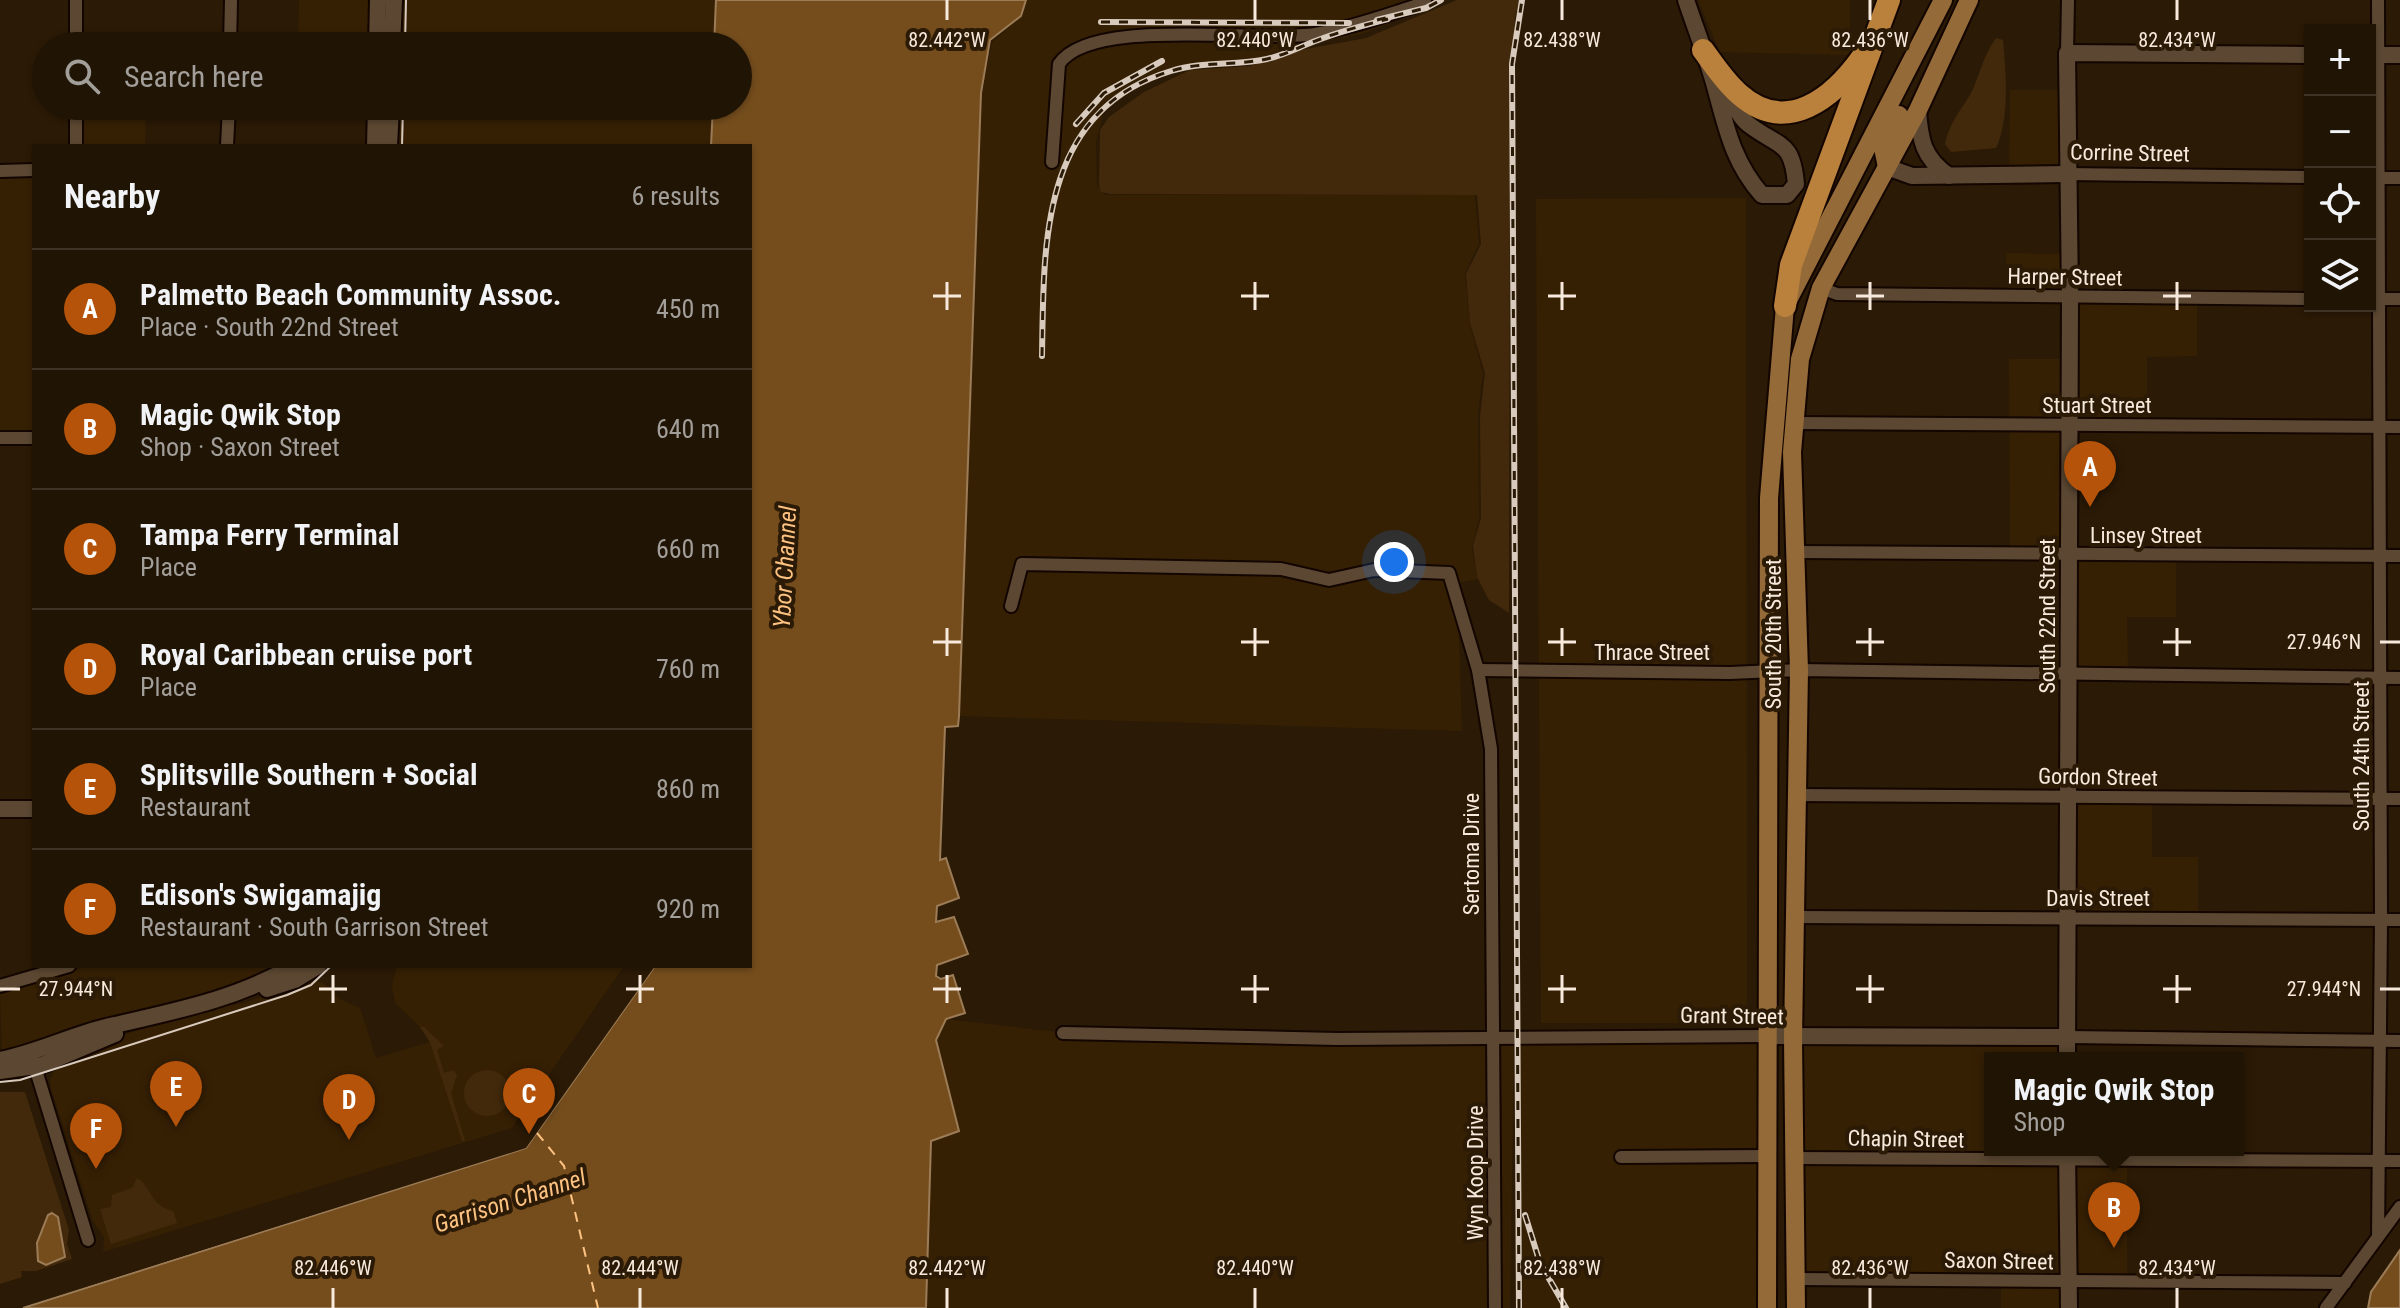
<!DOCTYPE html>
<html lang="en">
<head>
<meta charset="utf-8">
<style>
	body { margin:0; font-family:"Roboto Condensed",sans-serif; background:#2d2113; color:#f1f3f6 }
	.controls { position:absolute; right:24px; top:24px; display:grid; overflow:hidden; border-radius:0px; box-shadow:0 2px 6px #0004 }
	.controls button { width:72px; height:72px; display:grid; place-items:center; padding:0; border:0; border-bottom:2px solid #3d3326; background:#201404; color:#f1f3f6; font:40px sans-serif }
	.you { position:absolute; left:1394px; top:562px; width:28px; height:28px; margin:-20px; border:6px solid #fff; border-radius:50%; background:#1a73e8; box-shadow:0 0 0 12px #1a73e833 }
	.badge { display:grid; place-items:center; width:52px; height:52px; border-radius:50%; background:#b45309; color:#fff; font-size:26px; font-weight:700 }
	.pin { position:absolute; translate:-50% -66px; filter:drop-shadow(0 2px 4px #0008) }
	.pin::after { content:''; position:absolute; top:42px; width:28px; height:24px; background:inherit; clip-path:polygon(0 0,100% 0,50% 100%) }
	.popup { position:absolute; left:1984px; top:1052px; width:260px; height:104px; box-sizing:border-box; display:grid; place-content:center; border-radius:0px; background:#201404; filter:drop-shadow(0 2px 6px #0005); font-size:26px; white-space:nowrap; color:#a29e9a }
	.popup b { font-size:30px; color:#f1f3f6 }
	.popup::after { content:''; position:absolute; left:50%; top:100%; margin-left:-16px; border:16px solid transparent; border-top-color:#201404 }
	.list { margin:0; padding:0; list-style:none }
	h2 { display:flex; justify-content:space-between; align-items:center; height:104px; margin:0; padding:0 32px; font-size:34px }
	h2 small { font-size:26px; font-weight:400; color:#a29e9a }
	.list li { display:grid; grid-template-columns:52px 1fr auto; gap:24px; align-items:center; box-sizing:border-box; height:120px; padding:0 32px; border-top:2px solid #3d3326 }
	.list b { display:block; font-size:30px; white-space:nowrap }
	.list p { margin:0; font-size:26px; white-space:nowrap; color:#a29e9a }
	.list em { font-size:26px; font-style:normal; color:#a29e9a }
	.icon { flex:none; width:44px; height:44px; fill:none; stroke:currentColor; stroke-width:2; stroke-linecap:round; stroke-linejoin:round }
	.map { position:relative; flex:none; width:2400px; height:1308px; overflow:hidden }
	.search { position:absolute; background:#201404; box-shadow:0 2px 6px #0004; left:32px; top:32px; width:720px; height:88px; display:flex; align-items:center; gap:20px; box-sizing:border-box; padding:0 28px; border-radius:44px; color:#a29e9a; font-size:30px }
	.panel { position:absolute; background:#201404; box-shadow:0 2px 6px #0004; left:32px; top:144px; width:720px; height:824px; border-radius:0px }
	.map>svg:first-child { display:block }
	.built { fill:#362004 }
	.green { fill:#42290b }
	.water { fill:#754d1d; stroke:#9c7c57; stroke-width:2 }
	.pier { fill:#2b1a05 }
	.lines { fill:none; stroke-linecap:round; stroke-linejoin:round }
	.ferry { stroke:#fdc281; stroke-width:2; stroke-dasharray:10 8; stroke-linecap:butt }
	.street-casing { stroke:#130500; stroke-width:16 }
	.secondary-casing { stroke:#130500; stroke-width:20 }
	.primary-casing { stroke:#130500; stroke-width:22 }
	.highway-casing { stroke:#130500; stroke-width:26 }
	.street { stroke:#5c4832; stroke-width:12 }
	.secondary { stroke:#5c4832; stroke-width:16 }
	.primary { stroke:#946a38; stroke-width:18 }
	.highway { stroke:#ba813c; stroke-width:22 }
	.tram { stroke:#d8cbbd; stroke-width:2 }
	.rail-casing { stroke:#d8cbbd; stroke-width:6 }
	.rail { stroke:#2b1a05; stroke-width:3; stroke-dasharray:9; stroke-linecap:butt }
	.ticks { fill:none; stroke:#f7eadd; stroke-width:3 }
	.labels { text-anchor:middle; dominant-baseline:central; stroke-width:8; stroke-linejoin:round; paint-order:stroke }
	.street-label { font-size:22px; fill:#f7eadd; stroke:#2b1a05 }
	.water-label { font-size:24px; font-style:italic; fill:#fdc281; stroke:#2b1a05 }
	.ticks-label { font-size:20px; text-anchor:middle; fill:#f7eadd; stroke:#2b1a05; stroke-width:8; stroke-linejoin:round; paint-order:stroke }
</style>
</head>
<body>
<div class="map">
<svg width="2400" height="1308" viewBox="0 0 2400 1308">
	<rect width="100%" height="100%" fill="#2b1a05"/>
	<g class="built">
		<polygon points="299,0 372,0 371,46 298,46"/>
		<polygon points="399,0 716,0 714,46 398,46"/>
		<polygon points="1027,0 1447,0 1362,34 1292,47 1246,63 1190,67 1151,80 1105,106 1096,142 1097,185 1105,195 1475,195 1479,244 1465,273 1470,325 1483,373 1478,413 1479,518 1472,548 1477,579 1448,585 1459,633 1462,731 959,716 982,92 992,42 1022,16"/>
		<polygon points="1698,0 1850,0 1850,55 1720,52"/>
		<polygon points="2010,90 2067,90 2067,174 2009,176"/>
		<polygon points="80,106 146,106 145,146 80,146"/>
		<polygon points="396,106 713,106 711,146 395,146"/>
		<polygon points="0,175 34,175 34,432 0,431"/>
		<polygon points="1746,198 1747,1023 1541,1023 1536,199"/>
		<polygon points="2006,253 2069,254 2069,297 2197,300 2197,356 2147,357 2147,422 2069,423 2068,298 2007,297"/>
		<polygon points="2009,359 2067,359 2069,553 2176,554 2176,617 2127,617 2128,672 2067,675 2069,553 2010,553"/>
		<polygon points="2067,797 2152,797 2152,857 2198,857 2198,918 2067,917"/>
		<polygon points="87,966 287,966 269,977 183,999 11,1055 2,1054 0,994"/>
		<polygon points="397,966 624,966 512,1128 103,1252 104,1238 93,1221 51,1088 50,1080 55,1068 114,1038 202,1010 244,1003 311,979 323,983 340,999 360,1008 376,1058 430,1042 422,1029 395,1003 392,987"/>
		<polygon points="946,1019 1075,1034 1514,1039 1510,1308 926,1308 931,1141 959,1131 936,1040"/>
		<polygon points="1766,1037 1766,1308 1515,1308 1516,1039"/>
		<polygon points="2067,1037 2067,1058 1990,1058 1990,1150 2067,1150 2067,1159 2127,1160 2127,1281 2070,1281 2069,1308 2001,1308 2001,1280 1796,1278 1794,1040"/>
	</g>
	<g class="green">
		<polygon points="1457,0 1520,0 1515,17 1510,138 1509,613 1489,600 1477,577 1473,546 1481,518 1480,416 1485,373 1470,323 1466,274 1481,244 1477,195 1110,194 1101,192 1099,185 1100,130 1109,117 1144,92 1190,70 1250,66 1295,51 1366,38"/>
		<path d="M1996,38L2003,40C2006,73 2010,118 1996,148L1951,152L1945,144C1951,118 1963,109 1973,89C1981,70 1984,55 1996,38Z"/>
		<polygon points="156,106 214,106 213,119 156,118"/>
		<polygon points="420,1027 424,1027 444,1046 437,1050 444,1073 453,1070 457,1075 451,1093 465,1141 462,1141 430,1042"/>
		<circle cx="487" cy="1093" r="23"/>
		<polygon points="0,1092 25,1092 69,1230 67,1244 72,1259 36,1271 21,1271 22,1277 0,1284"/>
		<path d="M137,1178C152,1187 150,1206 173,1211L177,1223L111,1244L100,1209L111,1207L112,1195L132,1188Z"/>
	</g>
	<g class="water">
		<polygon points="716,0 1026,0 1021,16 990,40 981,93 959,716 958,726 945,727 940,860 946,858 959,898 937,906 936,922 954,917 968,954 937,965 936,976 941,979 953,975 965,1013 946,1019 936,1040 959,1131 931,1141 926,1308 23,1308 526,1148 655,966 750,966 750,146 711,146 713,106 738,106 738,46 714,46"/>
		<polygon points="52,1213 58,1217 65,1257 46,1265 38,1261 37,1243 48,1215"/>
		<polygon points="2400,1250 2400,1308 2368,1308 2371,1292"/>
	</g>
	<polygon class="pier" points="650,966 655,966 526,1148 19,1308 524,1145"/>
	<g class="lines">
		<polyline class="ferry" points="537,1133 564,1166 598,1308"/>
		<defs>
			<g id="street">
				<polyline points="76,0 76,46"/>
				<polyline points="2378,0 2381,920 2378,1237"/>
				<polyline points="230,46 231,0"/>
				<polyline points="2067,53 2068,0"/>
				<polyline points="76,106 76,146"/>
				<polyline points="227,146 229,106"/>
				<path d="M1052,162L1059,64C1091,16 1258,43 1315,34C1348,29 1383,16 1415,6L1425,0"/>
				<polyline points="0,171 34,170"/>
				<polyline points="2066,174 2310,177"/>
				<polyline points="2370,178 2400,178"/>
				<polyline points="1821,288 1837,294 2310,299"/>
				<polyline points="2370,299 2400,299"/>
				<polyline points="1794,423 2400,427"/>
				<polyline points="0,438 34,438"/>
				<polyline points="1796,552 2400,556"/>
				<polyline points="1011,606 1022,564 1281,569 1329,580 1374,570 1449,573 1478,670 1491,749 1495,1308"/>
				<polyline points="1478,670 1730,673 1799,670 2400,678"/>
				<polyline points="1795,795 2400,799"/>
				<polyline points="1795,917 2400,920"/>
				<polyline points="0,986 69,966"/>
				<polyline points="1063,1033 1337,1039 1767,1036"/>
				<polyline points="2067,1037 2400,1041"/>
				<polyline points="35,1067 88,1240"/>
				<polyline points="1621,1157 1765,1156"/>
				<polyline points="1795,1158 2400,1161"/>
				<polyline points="1796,1279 2345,1283"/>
				<polyline points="2326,1308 2400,1207"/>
			</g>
			<g id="secondary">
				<path d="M1686,0C1695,27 1706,55 1714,83C1726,126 1732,161 1762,195H1787L1796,184C1792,139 1779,148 1748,124C1738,116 1731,98 1724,86"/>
				<polyline points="377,46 378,0"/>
				<polyline points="392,46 394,0"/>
				<polyline points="2370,55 2400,55"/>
				<path d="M1918,110C1920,140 1923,158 1949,176"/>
				<polyline points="375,146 376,106"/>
				<polyline points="389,146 391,106"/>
				<polyline points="1887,167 1912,176 2066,174"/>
				<polyline points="0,809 34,809"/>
				<polyline points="267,989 295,980 318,966"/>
				<polyline points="1767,1036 2067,1037"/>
				<polyline points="2067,1058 2070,298 2067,53 2310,55"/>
				<path d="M0,1060C36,1053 70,1036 106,1027C170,1012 236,1000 293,966"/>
				<polyline points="0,1071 42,1065 115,1034"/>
				<polyline points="2067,1150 2069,1308"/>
			</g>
			<g id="primary">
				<polyline points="1887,167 1883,148 1899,115"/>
				<polyline points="1767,1308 1769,498 1785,306 1943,0"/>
				<polyline points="1796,1308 1793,1038 1799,670 1792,452 1800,359 1821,288 1918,110 1969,0"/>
			</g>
			<g id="highway">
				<path d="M1703,50C1714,65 1725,82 1739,94C1787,137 1834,97 1863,56"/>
				<polyline points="1785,306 1791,265 1889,0"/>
			</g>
		</defs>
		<use href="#street" class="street-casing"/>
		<use href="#secondary" class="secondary-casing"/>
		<use href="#primary" class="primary-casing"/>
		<use href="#highway" class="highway-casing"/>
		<use href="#street" class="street"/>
		<use href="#secondary" class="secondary"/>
		<use href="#primary" class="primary"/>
		<use href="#highway" class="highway"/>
		<g class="tram">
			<polyline points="405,46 406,0"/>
			<polyline points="402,146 403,106"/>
			<polyline points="0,1082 20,1080 287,995 311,985 331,966"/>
		</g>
		<defs>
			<g id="rail">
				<polyline points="1377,20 1426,8 1441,0"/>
				<polyline points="1101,22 1349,23"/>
				<polyline points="1076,124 1104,93 1162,61"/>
				<path d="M1042,356C1044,244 1039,111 1171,71C1203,61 1235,66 1267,59C1285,55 1301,46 1318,40C1341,31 1365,25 1388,19"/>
				<polyline points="1525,1215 1540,1263 1566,1308"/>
				<polyline points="1519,1308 1512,64 1522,0"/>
			</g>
		</defs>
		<use href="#rail" class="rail-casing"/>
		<use href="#rail" class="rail"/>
	</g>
	<path class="ticks" d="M947,0V20M1255,0V20M1562,0V20M1870,0V20M2177,0V20M947,282V310M1255,282V310M1562,282V310M1870,282V310M2177,282V310M933,296H961M1241,296H1269M1548,296H1576M1856,296H1884M2163,296H2191M947,628V656M1255,628V656M1562,628V656M1870,628V656M2177,628V656M933,642H961M1241,642H1269M1548,642H1576M1856,642H1884M2163,642H2191M2380,642H2400M333,975V1003M640,975V1003M947,975V1003M1255,975V1003M1562,975V1003M1870,975V1003M2177,975V1003M0,989H20M319,989H347M626,989H654M933,989H961M1241,989H1269M1548,989H1576M1856,989H1884M2163,989H2191M2380,989H2400M333,1288V1308M640,1288V1308M947,1288V1308M1255,1288V1308M1562,1288V1308M1870,1288V1308M2177,1288V1308"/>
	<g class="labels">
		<g class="street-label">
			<text transform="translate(2130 153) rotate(1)">Corrine Street</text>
			<text transform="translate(2065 277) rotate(1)">Harper Street</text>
			<text x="2097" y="405">Stuart Street</text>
			<text x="2146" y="535">Linsey Street</text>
			<text transform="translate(2047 616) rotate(-90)">South 22nd Street</text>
			<text transform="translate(1773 634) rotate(-90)">South 20th Street</text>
			<text x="1652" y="652">Thrace Street</text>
			<text transform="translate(2361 756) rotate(-90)">South 24th Street</text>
			<text transform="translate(2098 777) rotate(1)">Gordon Street</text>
			<text transform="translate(1471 854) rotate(-90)">Sertoma Drive</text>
			<text x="2098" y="898">Davis Street</text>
			<text transform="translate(1732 1016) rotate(1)">Grant Street</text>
			<text transform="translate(1906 1139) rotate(1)">Chapin Street</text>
			<text transform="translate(1475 1173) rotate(-90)">Wyn Koop Drive</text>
			<text transform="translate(1999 1261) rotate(1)">Saxon Street</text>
		</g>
		<g class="water-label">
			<text transform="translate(785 567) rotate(-87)">Ybor Channel</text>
			<text transform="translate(510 1201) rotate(-18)">Garrison Channel</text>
		</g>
	</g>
	<g class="ticks-label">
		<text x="947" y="47">82.442°W</text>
		<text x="1255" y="47">82.440°W</text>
		<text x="1562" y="47">82.438°W</text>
		<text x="1870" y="47">82.436°W</text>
		<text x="2177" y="47">82.434°W</text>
		<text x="2324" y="649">27.946°N</text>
		<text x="76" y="996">27.944°N</text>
		<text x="2324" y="996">27.944°N</text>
		<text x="333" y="1275">82.446°W</text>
		<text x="640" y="1275">82.444°W</text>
		<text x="947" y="1275">82.442°W</text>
		<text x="1255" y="1275">82.440°W</text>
		<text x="1562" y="1275">82.438°W</text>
		<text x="1870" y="1275">82.436°W</text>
		<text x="2177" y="1275">82.434°W</text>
	</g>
</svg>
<div class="controls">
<button>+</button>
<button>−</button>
<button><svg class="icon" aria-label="locate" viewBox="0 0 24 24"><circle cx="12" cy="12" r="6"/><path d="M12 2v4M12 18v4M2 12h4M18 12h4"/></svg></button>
<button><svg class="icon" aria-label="layers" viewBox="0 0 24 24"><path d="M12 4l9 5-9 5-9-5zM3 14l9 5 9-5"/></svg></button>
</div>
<div class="you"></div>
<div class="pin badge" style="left:2090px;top:507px">A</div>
<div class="pin badge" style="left:2114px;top:1248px">B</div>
<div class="popup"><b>Magic Qwik Stop</b>Shop</div>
<div class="pin badge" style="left:529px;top:1134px">C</div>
<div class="pin badge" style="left:349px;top:1140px">D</div>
<div class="pin badge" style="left:176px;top:1127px">E</div>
<div class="pin badge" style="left:96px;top:1169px">F</div>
<div class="search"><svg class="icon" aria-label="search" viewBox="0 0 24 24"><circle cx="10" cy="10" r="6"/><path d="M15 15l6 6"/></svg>Search here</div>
<section class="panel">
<h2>Nearby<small>6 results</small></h2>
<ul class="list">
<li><span class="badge">A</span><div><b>Palmetto Beach Community Assoc.</b><p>Place · South 22nd Street</p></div><em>450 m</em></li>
<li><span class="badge">B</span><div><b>Magic Qwik Stop</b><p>Shop · Saxon Street</p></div><em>640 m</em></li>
<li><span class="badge">C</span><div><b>Tampa Ferry Terminal</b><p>Place</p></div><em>660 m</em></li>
<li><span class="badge">D</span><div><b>Royal Caribbean cruise port</b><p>Place</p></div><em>760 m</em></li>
<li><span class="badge">E</span><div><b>Splitsville Southern + Social</b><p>Restaurant</p></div><em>860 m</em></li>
<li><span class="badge">F</span><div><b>Edison's Swigamajig</b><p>Restaurant · South Garrison Street</p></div><em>920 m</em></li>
</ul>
</section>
</div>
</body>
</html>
